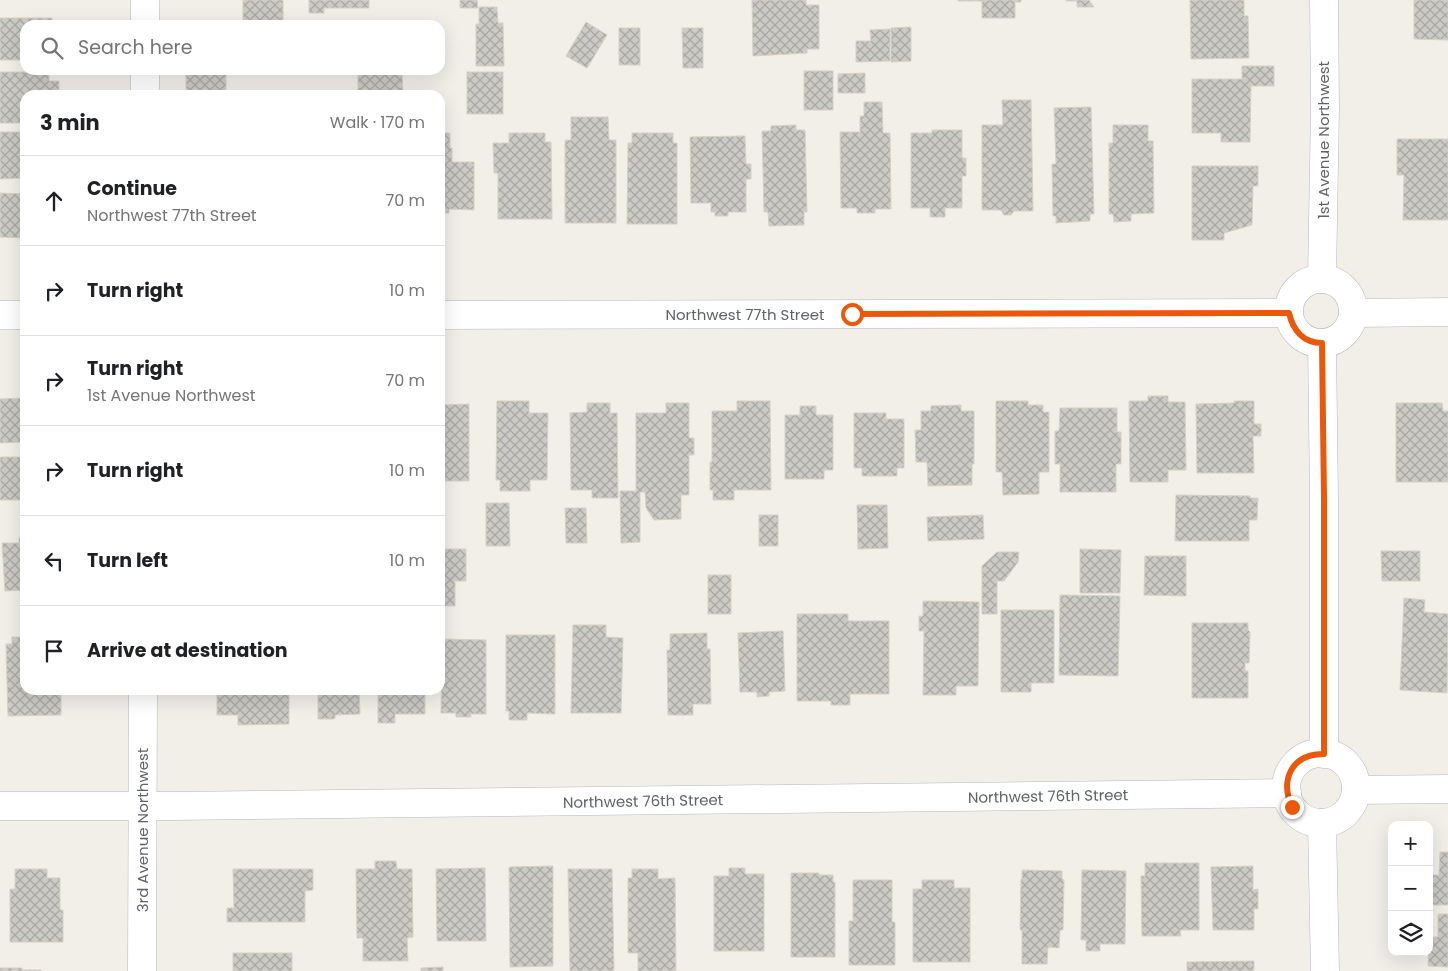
<!DOCTYPE html>
<html lang="en">
<head>
<meta charset="utf-8">
<style>
	body { margin:0; font-family:Poppins,sans-serif; background:#f2f2f2; color:#202124 }
	.controls { position:absolute; right:15px; bottom:15px; display:grid; overflow:hidden; border-radius:10px; box-shadow:0 5px 20px #0002 }
	.controls button { width:45px; height:45px; display:grid; place-items:center; padding:0; border:0; border-bottom:1px solid #e0e0e0; background:#fff; color:#202124; font:25px sans-serif }
	.stop { position:absolute; width:15px; height:15px; margin:-11px; border:4px solid #ea580c; border-radius:50%; background:#fff }
	.stop.end { background:#ea580c; border-color:#fff; box-shadow:0 1px 5px #0008 }
	.list { margin:0; padding:0; list-style:none }
	h2 { display:flex; justify-content:space-between; align-items:center; height:65px; margin:0; padding:0 20px; font-size:21px }
	h2 small { font-size:16px; font-weight:400; color:#757577 }
	.list li { display:grid; grid-template-columns:32px 1fr auto; gap:15px; align-items:center; box-sizing:border-box; height:90px; padding:0 20px; border-top:1px solid #e0e0e0 }
	.list b { display:block; font-size:19px; white-space:nowrap }
	.list p { margin:0; font-size:16px; white-space:nowrap; color:#757577 }
	.list em { font-size:16px; font-style:normal; color:#757577 }
	.icon { flex:none; width:28px; height:28px; fill:none; stroke:currentColor; stroke-width:2; stroke-linecap:round; stroke-linejoin:round }
	.map { position:relative; flex:none; width:1448px; height:971px; overflow:hidden }
	.search { position:absolute; background:#fff; box-shadow:0 5px 20px #0002; left:20px; top:20px; width:425px; height:55px; display:flex; align-items:center; gap:12px; box-sizing:border-box; padding:0 18px; border-radius:15px; color:#757577; font-size:19px }
	.panel { position:absolute; background:#fff; box-shadow:0 5px 20px #0002; left:20px; top:90px; width:425px; height:605px; border-radius:15px }
	.map>svg:first-child { display:block }
	.building { fill:url(#building-cross-hatch); stroke:#d6d1c6 }
	.lines { fill:none; stroke-linecap:round; stroke-linejoin:round }
	.minor-casing { stroke:#b5b8bc; stroke-width:29 }
	.minor { stroke:#fff; stroke-width:28 }
	.route { stroke:#ea580c; stroke-width:6 }
	.labels { text-anchor:middle; dominant-baseline:central; stroke-width:4; stroke-linejoin:round; paint-order:stroke }
	.street-label { font-size:15px; fill:#5f6368; stroke:#fff }
</style>
</head>
<body>
<div class="map">
<svg width="1448" height="971" viewBox="0 0 1448 971">
	<defs>
		<pattern id="building-cross-hatch" width="8" height="8" patternUnits="userSpaceOnUse" patternTransform="scale(1.25)"><rect width="8" height="8" fill="#cccac5"/><path d="M0 0l8 8M0 8l8-8" fill="none" stroke="#a9a8a4"/></pattern>
	</defs>
	<rect width="100%" height="100%" fill="#f1efe8"/>
	<g class="building">
		<rect x="243" y="0" width="40" height="21"/>
		<polygon points="309,0 369,0 369,8 324,8 324,13 309,13"/>
		<polygon points="460,0 477,0 478,8 460,8"/>
		<polygon points="752,0 806,0 806,5 819,5 819,49 807,49 807,53 753,56"/>
		<polygon points="958,0 1021,0 1021,2 1015,2 1015,18 982,18 982,1 958,1"/>
		<polygon points="1066,0 1089,0 1094,7 1077,7 1077,1 1066,1"/>
		<polygon points="1190,0 1244,0 1244,16 1248,16 1249,58 1191,59"/>
		<polygon points="1414,0 1448,0 1448,40 1414,39"/>
		<polygon points="479,7 497,7 498,23 503,23 504,66 476,66 476,24 479,24"/>
		<polygon points="0,18 52,18 52,22 56,22 56,25 25,25 25,60 0,60"/>
		<polygon points="586,22 607,35 587,68 566,56"/>
		<polygon points="911,27 911,61 891,62 891,28"/>
		<rect x="619" y="28" width="21" height="37"/>
		<polygon points="682,28 703,28 703,68 683,68"/>
		<polygon points="890,29 890,61 856,62 856,41 871,41 870,30"/>
		<polygon points="1242,66 1274,66 1274,86 1251,86 1250,142 1221,142 1221,133 1192,133 1192,79 1242,79"/>
		<rect x="186" y="70" width="40" height="23"/>
		<polygon points="358,71 402,71 403,95 358,95"/>
		<rect x="804" y="71" width="29" height="39"/>
		<polygon points="0,72 49,72 49,81 59,81 59,95 25,95 25,123 0,123"/>
		<rect x="467" y="72" width="36" height="42"/>
		<polygon points="865,73 865,93 838,93 838,74"/>
		<polygon points="1002,100 1031,100 1033,211 1014,211 1011,215 1004,215 1001,210 982,210 982,125 1003,125"/>
		<polygon points="864,102 882,102 883,133 890,133 891,209 875,209 875,213 857,213 857,208 841,208 840,132 860,132 860,116 864,116"/>
		<polygon points="1091,107 1094,214 1090,214 1090,221 1056,223 1056,216 1053,216 1052,164 1056,164 1054,108"/>
		<polygon points="571,117 608,117 609,140 616,140 616,223 565,223 565,140 571,140"/>
		<polygon points="796,125 796,130 805,130 807,212 804,212 804,225 769,226 768,212 764,212 762,131 771,131 771,126"/>
		<polygon points="1113,125 1148,125 1148,141 1153,141 1154,213 1131,214 1131,221 1114,222 1113,214 1109,214 1109,143 1113,143"/>
		<polygon points="932,130 962,130 962,158 966,158 966,176 962,176 962,208 945,208 945,217 930,217 930,208 911,208 911,133 932,133"/>
		<polygon points="0,132 25,132 25,178 0,179"/>
		<polygon points="440,133 450,133 450,148 452,148 452,162 474,162 474,210 449,209 449,213 440,213"/>
		<polygon points="509,133 545,133 545,142 551,142 552,219 498,219 498,173 494,173 493,143 509,143"/>
		<polygon points="632,133 673,133 673,143 677,143 677,224 627,224 628,143 632,143"/>
		<polygon points="745,136 746,164 751,164 751,179 746,179 746,212 728,212 728,216 715,216 715,212 711,212 711,203 691,203 690,137"/>
		<polygon points="1397,139 1448,139 1448,220 1403,220 1404,175 1397,175"/>
		<polygon points="1192,166 1258,166 1258,186 1253,186 1252,225 1224,233 1224,240 1192,240"/>
		<polygon points="0,193 25,194 25,238 0,237"/>
		<polygon points="1148,396 1168,396 1168,402 1185,402 1186,470 1168,470 1168,482 1130,482 1129,401 1148,401"/>
		<polygon points="25,398 25,442 0,443 0,399"/>
		<polygon points="440,399 442,399 442,405 469,404 469,481 440,481"/>
		<polygon points="497,401 529,401 529,413 548,413 547,480 530,480 530,491 500,491 500,480 496,480"/>
		<polygon points="737,401 770,401 771,490 734,490 734,500 713,500 713,490 710,490 710,462 712,462 712,411 737,411"/>
		<polygon points="996,401 1028,401 1028,405 1043,405 1043,412 1049,412 1049,472 1039,472 1039,494 1003,495 1002,472 996,472"/>
		<polygon points="1234,401 1254,401 1254,424 1261,424 1261,436 1253,436 1254,473 1197,473 1196,404 1234,403"/>
		<polygon points="587,403 610,403 610,413 617,413 618,498 592,498 592,490 571,490 570,413 587,412"/>
		<polygon points="666,403 689,403 689,438 694,438 694,455 689,455 689,495 681,495 681,519 654,520 646,508 645,492 640,492 640,542 621,543 620,491 636,491 636,413 666,413"/>
		<polygon points="1396,403 1442,403 1443,411 1448,411 1448,482 1396,482"/>
		<polygon points="961,405 961,411 974,411 974,464 972,464 972,485 928,486 927,462 916,462 915,430 921,430 921,411 931,411 931,406"/>
		<polygon points="800,406 816,406 816,415 833,415 833,470 824,470 824,479 785,479 785,415 800,415"/>
		<polygon points="1060,408 1117,408 1117,432 1121,432 1121,464 1116,464 1116,492 1060,492 1060,464 1055,464 1055,431 1059,431"/>
		<polygon points="854,413 886,413 886,419 904,419 904,468 897,468 897,476 862,476 862,468 854,468"/>
		<rect x="0" y="457" width="25" height="43"/>
		<polygon points="1176,495 1250,496 1250,498 1258,498 1257,520 1249,520 1249,541 1175,541"/>
		<polygon points="486,503 509,503 510,546 486,546"/>
		<polygon points="857,505 887,505 888,548 858,549"/>
		<polygon points="565,508 586,508 587,543 566,543"/>
		<rect x="759" y="515" width="19" height="31"/>
		<polygon points="983,515 984,539 928,541 927,517"/>
		<polygon points="19,538 25,538 25,590 5,591 2,543 19,543"/>
		<polygon points="440,549 466,549 466,581 455,581 455,606 440,606"/>
		<polygon points="1080,549 1121,550 1120,593 1080,593"/>
		<polygon points="1381,551 1420,551 1420,581 1382,581"/>
		<polygon points="997,552 1019,552 1018,562 1004,581 997,581 997,614 982,614 982,566"/>
		<polygon points="1145,556 1186,556 1186,596 1144,595"/>
		<rect x="708" y="575" width="23" height="39"/>
		<polygon points="1060,595 1120,596 1118,676 1059,675"/>
		<polygon points="1404,598 1425,600 1424,612 1448,614 1447,693 1400,690"/>
		<polygon points="923,601 979,602 978,686 956,686 956,695 923,695 924,631 919,631 919,616 923,616"/>
		<polygon points="1001,610 1054,610 1054,683 1031,683 1031,692 1001,692"/>
		<polygon points="797,614 848,614 848,621 889,621 889,694 850,694 850,705 831,705 831,701 797,701"/>
		<polygon points="1192,623 1248,623 1248,630 1250,632 1249,663 1245,663 1245,671 1248,671 1248,698 1192,698"/>
		<polygon points="573,625 606,625 606,637 623,638 621,713 571,713"/>
		<polygon points="783,631 785,691 769,692 769,696 757,697 757,692 740,692 738,633"/>
		<polygon points="707,633 707,649 710,649 711,704 693,704 693,715 668,715 667,650 670,650 670,634"/>
		<polygon points="506,635 555,635 555,714 527,713 527,720 509,720 509,711 506,711"/>
		<polygon points="12,637 25,637 25,690 65,690 61,690 61,715 8,716 6,644 12,644"/>
		<polygon points="442,639 486,640 486,714 471,714 471,717 456,717 456,713 441,713"/>
		<polygon points="217,690 289,690 289,724 238,725 238,715 217,715"/>
		<polygon points="318,690 359,690 360,714 335,715 335,719 318,719"/>
		<polygon points="378,690 425,690 425,714 395,714 395,723 378,723"/>
		<polygon points="1440,852 1448,852 1448,905 1429,905 1429,875 1439,875"/>
		<polygon points="375,861 396,861 397,869 412,869 413,937 407,938 408,961 363,961 363,938 357,938 356,869 375,869"/>
		<polygon points="1145,863 1199,863 1199,930 1180,930 1181,936 1142,936 1141,876 1145,876"/>
		<polygon points="553,866 553,966 510,967 509,867"/>
		<polygon points="1253,866 1253,890 1258,889 1258,909 1254,909 1254,930 1213,930 1211,867"/>
		<polygon points="485,868 486,941 437,941 436,869"/>
		<polygon points="729,868 745,868 745,874 764,874 764,951 714,951 714,876 729,876"/>
		<polygon points="15,869 47,869 47,878 60,878 60,910 63,910 63,942 10,942 10,889 15,889"/>
		<polygon points="233,869 313,869 313,890 305,891 305,922 227,922 227,908 234,908"/>
		<polygon points="568,869 612,869 614,971 570,971"/>
		<polygon points="632,869 658,869 658,879 675,878 676,971 638,971 638,953 628,953 628,878 632,878"/>
		<polygon points="1022,870 1062,871 1062,879 1064,880 1063,930 1060,930 1059,948 1048,947 1047,964 1022,964 1022,930 1020,930 1021,879 1022,879"/>
		<polygon points="1082,870 1126,871 1125,944 1100,944 1100,951 1086,951 1086,940 1081,940"/>
		<polygon points="791,873 819,873 819,875 833,875 833,882 835,882 835,957 791,957"/>
		<polygon points="853,880 892,880 892,922 895,922 895,965 849,965 849,921 853,921"/>
		<polygon points="922,880 954,880 954,888 970,888 970,962 913,962 913,889 922,889"/>
		<polygon points="1438,914 1448,914 1448,967 1428,966 1429,937 1438,937"/>
		<rect x="233" y="953" width="59" height="18"/>
		<polygon points="1254,961 1254,971 1187,971 1187,962"/>
		<polygon points="443,967 443,971 421,971 421,968"/>
		<polygon points="0,968 22,968 22,970 41,970 41,971 0,971"/>
	</g>
	<g class="lines">
		<defs>
			<g id="minor">
				<polyline points="145,25 145,0"/>
				<polyline points="145,95 145,70"/>
				<polyline points="1322,279 1325,108 1324,0"/>
				<circle cx="1321" cy="311" r="32"/>
				<polyline points="1353,313 1448,312"/>
				<polyline points="0,315 25,315"/>
				<polyline points="440,315 1289,313"/>
				<polyline points="1322,343 1324,499 1324,754"/>
				<circle cx="1321" cy="788" r="35"/>
				<polyline points="1356,790 1448,789"/>
				<polyline points="0,806 176,806 1287,793"/>
				<polyline points="1322,823 1325,971"/>
				<polyline points="142,971 143,690"/>
			</g>
		</defs>
		<use href="#minor" class="minor-casing"/>
		<use href="#minor" class="minor"/>
	</g>
	<g class="lines">
		<path class="route" d="M852,314L1289,313C1293,330 1303,343 1322,343L1324,499V754C1291,754 1280,780 1292,807"/>
	</g>
	<g class="labels">
		<g class="street-label">
			<text transform="translate(1323 140) rotate(-90)">1st Avenue Northwest</text>
			<text x="745" y="314">Northwest 77th Street</text>
			<text transform="translate(1048 796) rotate(-1)">Northwest 76th Street</text>
			<text transform="translate(643 801) rotate(-1)">Northwest 76th Street</text>
			<text transform="translate(142 830) rotate(-90)">3rd Avenue Northwest</text>
		</g>
	</g>
</svg>
<div class="controls">
<button>+</button>
<button>−</button>
<button><svg class="icon" aria-label="layers" viewBox="0 0 24 24"><path d="M12 4l9 5-9 5-9-5zM3 14l9 5 9-5"/></svg></button>
</div>
<div class="stop" style="left:852px;top:314px"></div>
<div class="stop end" style="left:1292px;top:807px"></div>
<div class="search"><svg class="icon" aria-label="search" viewBox="0 0 24 24"><circle cx="10" cy="10" r="6"/><path d="M15 15l6 6"/></svg>Search here</div>
<section class="panel">
<h2>3 min<small>Walk · 170 m</small></h2>
<ul class="list">
<li><svg class="icon" aria-label="ahead" viewBox="0 0 24 24"><path d="M12 20V5M6 11l6-6 6 6"/></svg><div><b>Continue</b><p>Northwest 77th Street</p></div><em>70 m</em></li>
<li><svg class="icon" aria-label="right" viewBox="0 0 24 24"><path d="M7 20v-9h11M14 6l5 5-5 5"/></svg><div><b>Turn right</b></div><em>10 m</em></li>
<li><svg class="icon" aria-label="right" viewBox="0 0 24 24"><path d="M7 20v-9h11M14 6l5 5-5 5"/></svg><div><b>Turn right</b><p>1st Avenue Northwest</p></div><em>70 m</em></li>
<li><svg class="icon" aria-label="right" viewBox="0 0 24 24"><path d="M7 20v-9h11M14 6l5 5-5 5"/></svg><div><b>Turn right</b></div><em>10 m</em></li>
<li><svg class="icon" aria-label="left" viewBox="0 0 24 24"><path d="M17 20v-9H6M10 6l-5 5 5 5"/></svg><div><b>Turn left</b></div><em>10 m</em></li>
<li><svg class="icon" aria-label="arrive" viewBox="0 0 24 24"><path d="M6 21V4h12l-3 4 3 4H6"/></svg><div><b>Arrive at destination</b></div></li>
</ul>
</section>
</div>
</body>
</html>
